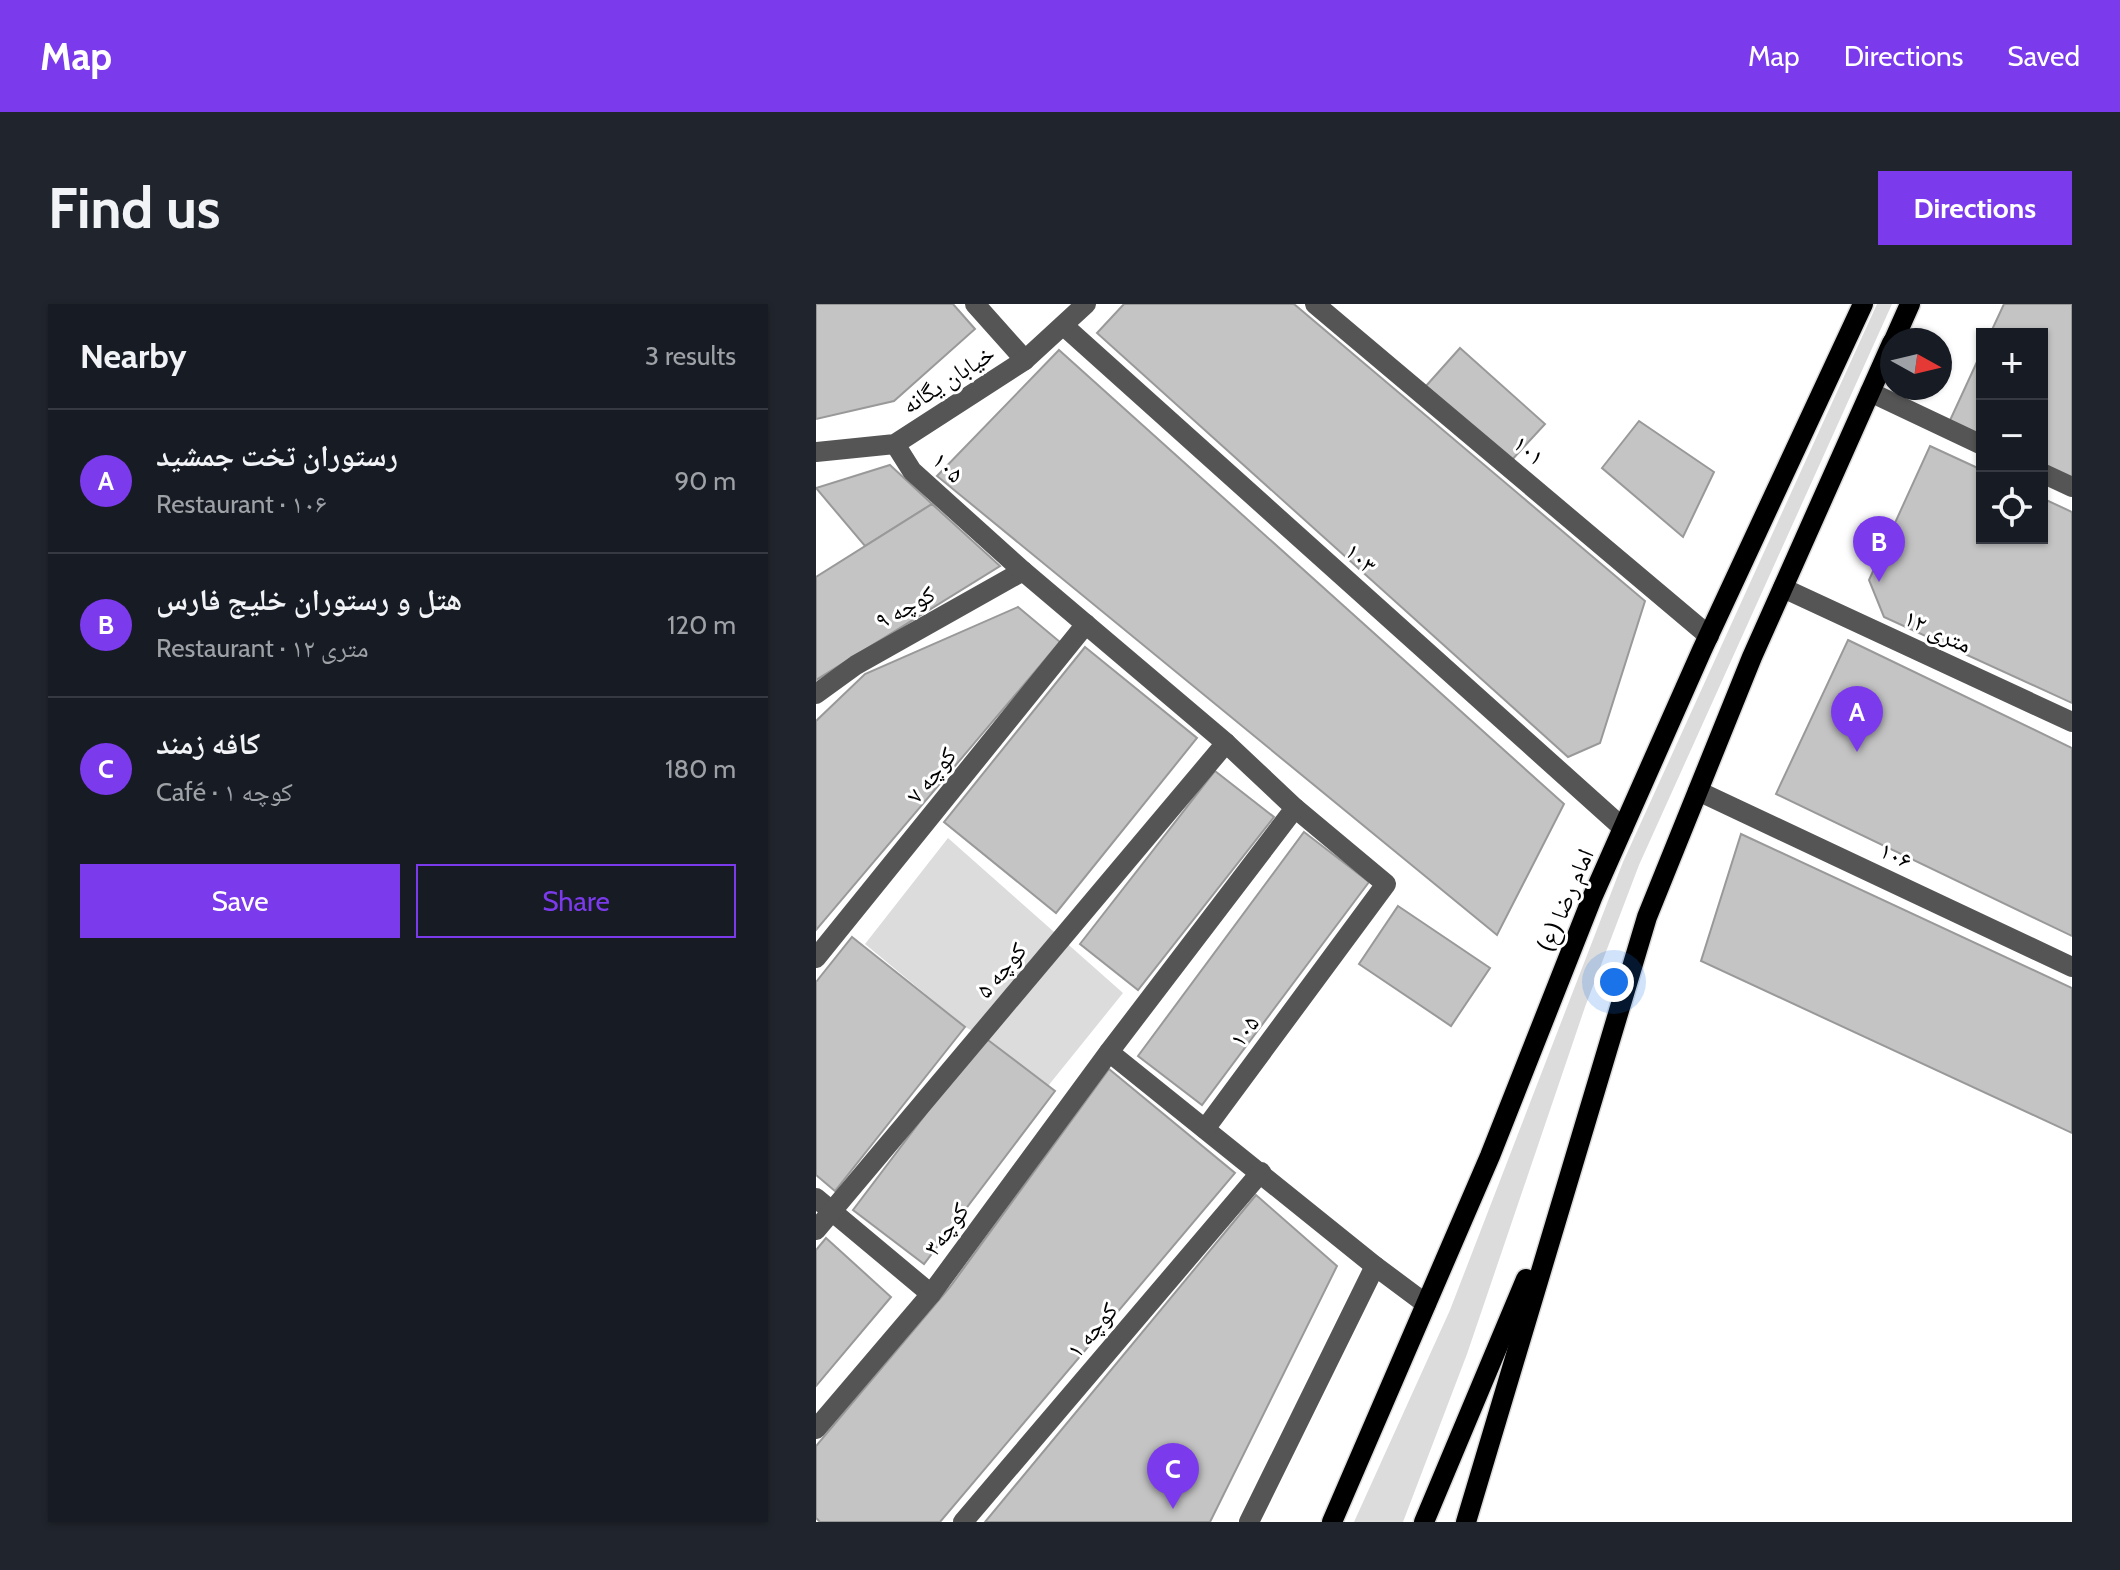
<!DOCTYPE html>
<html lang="en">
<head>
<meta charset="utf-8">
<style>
	body { margin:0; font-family:Cabin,"Noto Naskh Arabic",sans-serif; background:#20242c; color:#f1f3f6 }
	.controls { position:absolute; right:24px; top:24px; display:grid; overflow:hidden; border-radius:0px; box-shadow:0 2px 6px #0004 }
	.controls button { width:72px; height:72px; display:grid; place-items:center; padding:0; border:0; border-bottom:2px solid #363941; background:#171b24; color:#f1f3f6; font:40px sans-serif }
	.compass { position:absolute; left:1064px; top:24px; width:72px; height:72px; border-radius:50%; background:#171b24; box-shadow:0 2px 6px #0004; rotate:98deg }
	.you { position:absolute; left:798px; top:678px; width:28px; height:28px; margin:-20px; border:6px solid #fff; border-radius:50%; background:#1a73e8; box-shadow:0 0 0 12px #1a73e833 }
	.badge { display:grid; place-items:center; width:52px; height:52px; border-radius:50%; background:#7c3aed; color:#fff; font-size:26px; font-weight:700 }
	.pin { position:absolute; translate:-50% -66px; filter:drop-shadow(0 2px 4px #0008) }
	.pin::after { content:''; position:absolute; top:42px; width:28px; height:24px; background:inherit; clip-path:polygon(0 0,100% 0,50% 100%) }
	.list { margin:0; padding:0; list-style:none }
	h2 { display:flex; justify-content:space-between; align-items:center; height:104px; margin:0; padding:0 32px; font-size:34px }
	h2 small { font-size:26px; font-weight:400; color:#9ea1a6 }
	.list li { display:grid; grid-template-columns:52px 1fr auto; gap:24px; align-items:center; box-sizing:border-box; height:144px; padding:0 32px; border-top:2px solid #363941 }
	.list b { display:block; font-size:30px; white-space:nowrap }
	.list p { margin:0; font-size:26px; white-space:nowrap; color:#9ea1a6 }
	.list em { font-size:26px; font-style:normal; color:#9ea1a6 }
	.actions { display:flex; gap:16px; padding:24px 32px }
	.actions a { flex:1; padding:18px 0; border:2px solid #7c3aed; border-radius:0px; text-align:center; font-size:28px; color:#7c3aed }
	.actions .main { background:#7c3aed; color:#fff }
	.icon { flex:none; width:44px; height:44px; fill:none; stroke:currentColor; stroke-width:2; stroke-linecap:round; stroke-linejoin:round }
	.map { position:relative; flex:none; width:1256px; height:1218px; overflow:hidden; border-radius:0px }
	header { display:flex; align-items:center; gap:48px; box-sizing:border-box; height:112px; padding:0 40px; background:#7c3aed; color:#fff }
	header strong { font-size:38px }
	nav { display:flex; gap:44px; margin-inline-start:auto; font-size:28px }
	.intro { display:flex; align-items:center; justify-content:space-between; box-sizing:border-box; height:192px; padding:0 48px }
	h1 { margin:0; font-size:56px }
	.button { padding:20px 36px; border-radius:0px; background:#7c3aed; color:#fff; font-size:28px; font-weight:700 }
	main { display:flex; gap:48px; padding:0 48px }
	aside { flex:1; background:#171b24; border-radius:0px; box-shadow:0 2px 6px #0004 }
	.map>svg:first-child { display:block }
	.green { fill:#dcdcdc }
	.building { fill:#c4c4c4; stroke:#999; stroke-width:2 }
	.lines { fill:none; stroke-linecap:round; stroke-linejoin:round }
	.major-casing { stroke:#dbdbdb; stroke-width:23 }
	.minor { stroke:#555; stroke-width:20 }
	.major { stroke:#000; stroke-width:20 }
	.labels { text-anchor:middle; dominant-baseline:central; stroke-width:6; stroke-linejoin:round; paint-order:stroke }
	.street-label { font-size:24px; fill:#000; stroke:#fff }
</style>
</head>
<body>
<header>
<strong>Map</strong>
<nav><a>Map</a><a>Directions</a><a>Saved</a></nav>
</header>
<div class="intro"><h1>Find us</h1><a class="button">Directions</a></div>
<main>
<aside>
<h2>Nearby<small>3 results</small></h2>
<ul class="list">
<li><span class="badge">A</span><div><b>رستوران تخت جمشید</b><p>Restaurant · ۱۰۶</p></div><em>90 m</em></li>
<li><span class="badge">B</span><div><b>هتل و رستوران خلیج فارس</b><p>Restaurant · ۱۲ متری</p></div><em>120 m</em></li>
<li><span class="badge">C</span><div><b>کافه زمند</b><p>Café · کوچه ۱</p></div><em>180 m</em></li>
</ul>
<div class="actions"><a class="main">Save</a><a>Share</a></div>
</aside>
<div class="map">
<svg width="1256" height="1218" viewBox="0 0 1256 1218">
	<rect width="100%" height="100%" fill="#fff"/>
	<g class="green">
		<polygon points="1061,0 1076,0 823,561 769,703 651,1050 587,1218 538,1218 634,1006 807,558"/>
		<polygon points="132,534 307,689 228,787 169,733 149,723 49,640"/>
	</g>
	<g class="building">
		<polygon points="0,0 137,0 159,25 78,97 0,115"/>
		<polygon points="308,0 478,0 829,297 784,439 752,453 281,29"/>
		<polygon points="1188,0 1256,0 1256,184 1226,170 1226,30 1174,30"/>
		<polygon points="644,44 729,120 694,158 610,82"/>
		<polygon points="243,46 748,500 681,631 121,172"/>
		<polygon points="1166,47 1166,142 1130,125"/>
		<polygon points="823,117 898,168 867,233 786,164"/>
		<polygon points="1114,142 1166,166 1166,234 1226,234 1226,194 1256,208 1256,399 1068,313 1053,276"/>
		<polygon points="74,161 116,200 49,242 0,184"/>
		<polygon points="116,200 184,262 0,376 0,273"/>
		<polygon points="202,303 244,338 0,626 0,417 49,370"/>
		<polygon points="1032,336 1256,444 1256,632 960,490"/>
		<polygon points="269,343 381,434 240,609 128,518"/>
		<polygon points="399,467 458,513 322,686 264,640"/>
		<polygon points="488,528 553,578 386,801 322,752"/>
		<polygon points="925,530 1256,684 1256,829 885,657"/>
		<polygon points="582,602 674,664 635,722 543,660"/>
		<polygon points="36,633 149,723 19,887 0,871 0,678"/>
		<polygon points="168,733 239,787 108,960 37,906"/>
		<polygon points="293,765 419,869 124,1218 4,1218 0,1214 0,1142 134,983"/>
		<polygon points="440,891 521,962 394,1218 169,1218"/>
		<polygon points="10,934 75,993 0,1082 0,946"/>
	</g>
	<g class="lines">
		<defs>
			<g id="major">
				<polyline points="1078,36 1094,0"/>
				<polyline points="516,1218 674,852 776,594 886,346 1047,0"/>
				<polyline points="608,1218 710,975"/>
				<polyline points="650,1218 831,613 936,353 1076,39"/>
			</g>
		</defs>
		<use href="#major" class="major-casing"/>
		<g class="minor">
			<polyline points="159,0 209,56"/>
			<polyline points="499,0 893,332"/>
			<polyline points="248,22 807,524"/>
			<polyline points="1054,88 1166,141"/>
			<polyline points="0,148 79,140 209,56 270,0"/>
			<polyline points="1226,169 1256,183"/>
			<polyline points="967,284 1256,418"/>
			<polyline points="0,390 40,361 207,267"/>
			<polyline points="882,487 1256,663"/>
			<polyline points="0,654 270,320"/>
			<polyline points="293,748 559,962 610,1000"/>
			<polyline points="389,825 570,580 479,504"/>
			<polyline points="0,894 115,990"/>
			<polyline points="0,926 410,439"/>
			<polyline points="0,1125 115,990 293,748 479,504 410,439 207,267 96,167 79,140"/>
			<polyline points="147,1218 445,868"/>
			<polyline points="433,1218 559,962"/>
		</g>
		<use href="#major" class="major"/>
	</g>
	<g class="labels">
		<g class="street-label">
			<text transform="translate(132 75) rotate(-33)">خیابان یگانه</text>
			<text transform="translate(713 146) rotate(40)">۱۰۱</text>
			<text transform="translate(132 163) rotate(43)">۱۰۵</text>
			<text transform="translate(545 254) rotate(42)">۱۰۳</text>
			<text transform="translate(89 303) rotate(-29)">کوچه ۹</text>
			<text transform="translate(1122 327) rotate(25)">۱۲ متری</text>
			<text transform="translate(115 471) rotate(-51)">کوچه ۷</text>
			<text transform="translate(1080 551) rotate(25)">۱۰۶</text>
			<text transform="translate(749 596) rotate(-67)">امام رضا (ع)</text>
			<text transform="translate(185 666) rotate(-50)">کوچه ۵</text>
			<text transform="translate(428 727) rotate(-54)">۱۰۵</text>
			<text transform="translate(130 925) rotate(-54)">کوچه۳</text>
			<text transform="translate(276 1026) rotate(-50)">کوچه ۱</text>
		</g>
	</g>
</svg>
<div class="controls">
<button>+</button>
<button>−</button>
<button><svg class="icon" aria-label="locate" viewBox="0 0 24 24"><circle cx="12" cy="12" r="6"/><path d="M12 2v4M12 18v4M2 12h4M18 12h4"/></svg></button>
</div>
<svg class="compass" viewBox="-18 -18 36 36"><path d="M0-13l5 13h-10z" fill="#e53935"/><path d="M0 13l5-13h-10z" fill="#9ea1a6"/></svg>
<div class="you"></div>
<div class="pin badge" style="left:1041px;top:448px">A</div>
<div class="pin badge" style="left:1063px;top:278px">B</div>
<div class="pin badge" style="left:357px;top:1205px">C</div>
</div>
</main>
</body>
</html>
